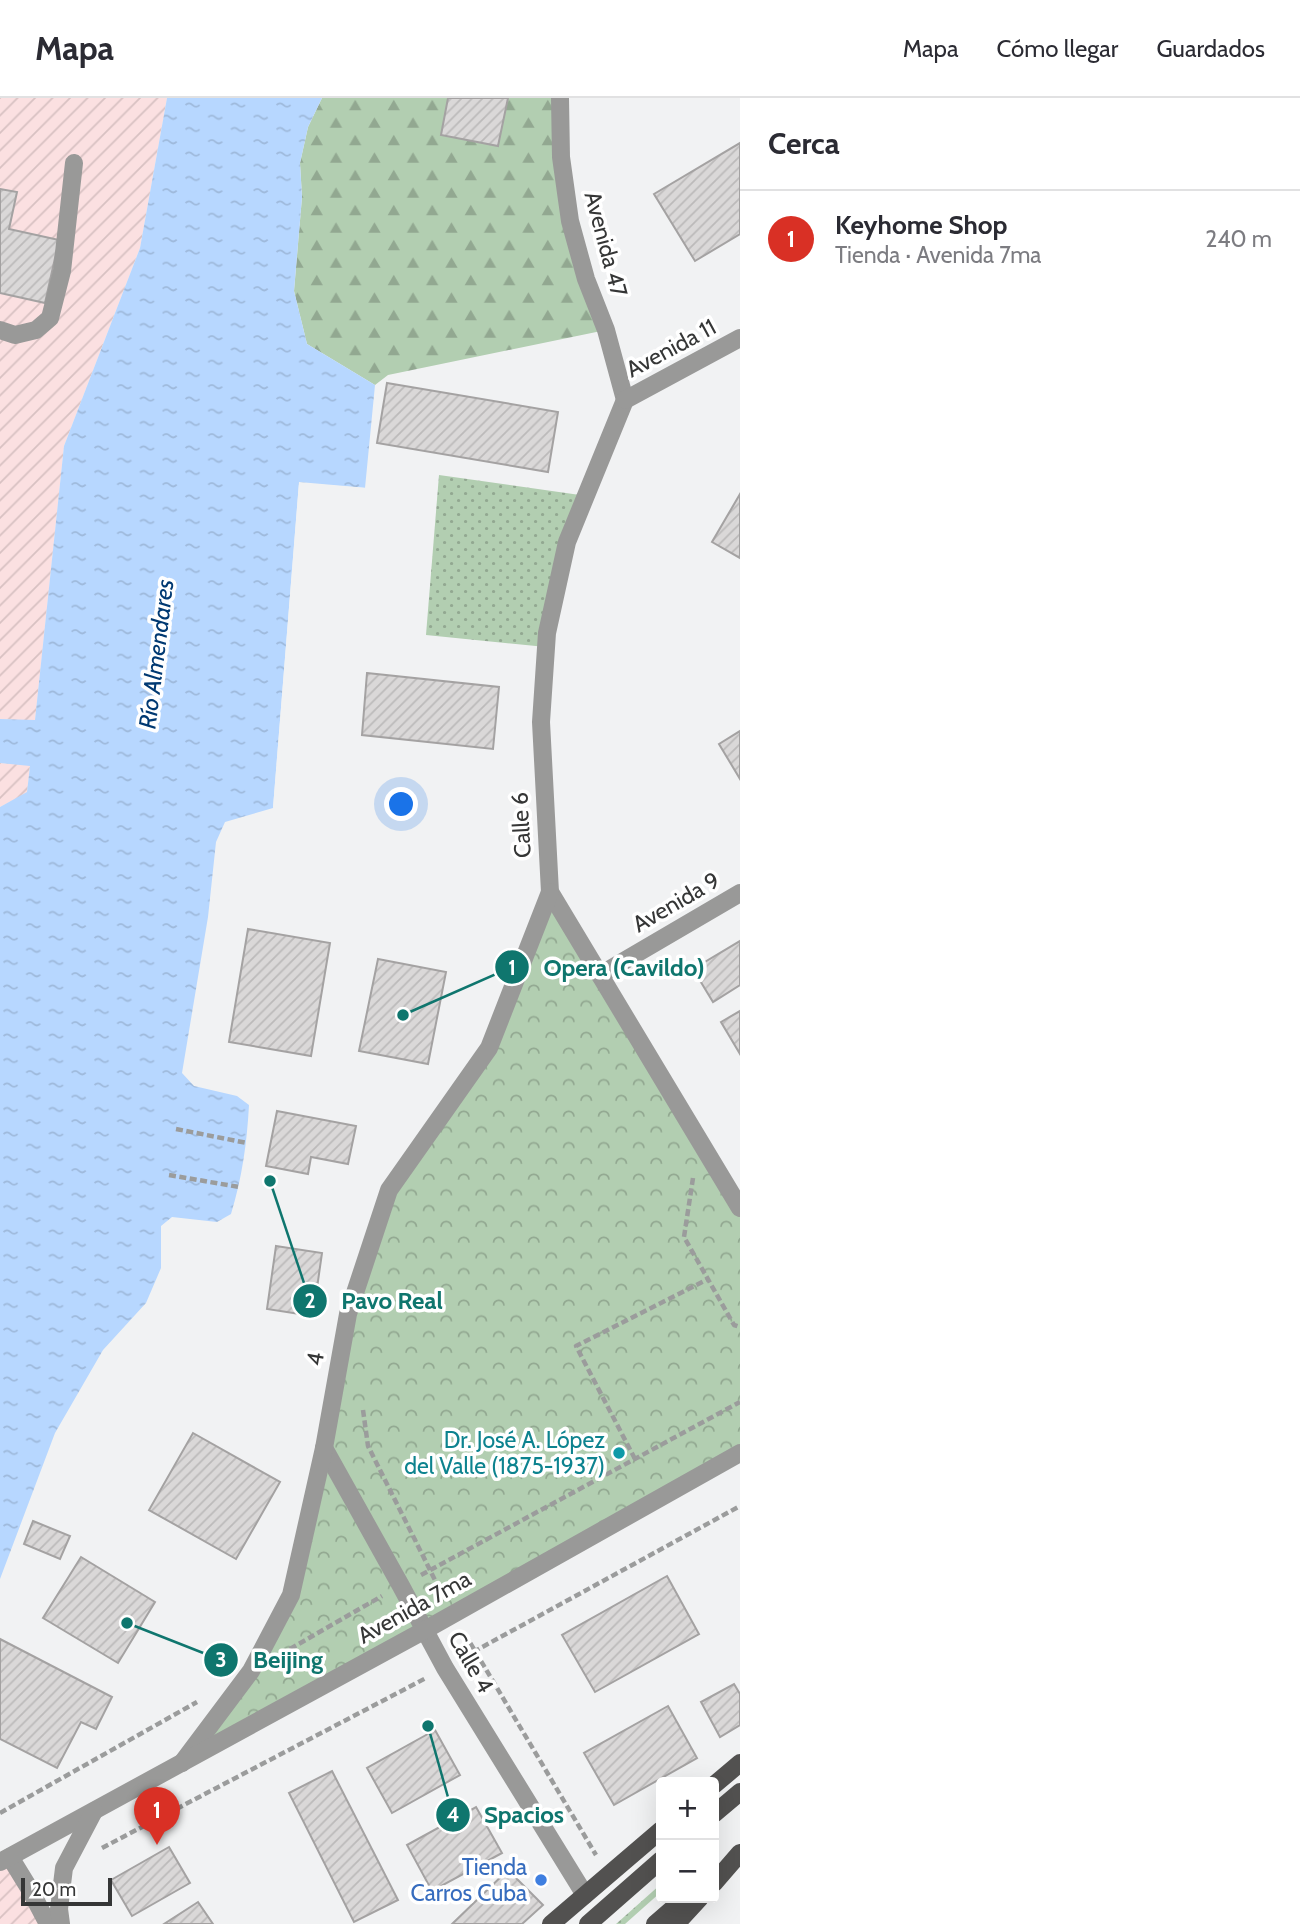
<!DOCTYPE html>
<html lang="es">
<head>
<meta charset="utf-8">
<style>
	body { margin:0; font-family:Cabin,sans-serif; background:#f2f2f3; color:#2b2b33 }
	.controls { position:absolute; right:21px; bottom:21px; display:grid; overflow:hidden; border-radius:7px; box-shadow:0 7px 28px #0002 }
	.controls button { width:63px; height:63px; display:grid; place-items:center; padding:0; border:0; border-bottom:2px solid #e1e1e2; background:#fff; color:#2b2b33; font:35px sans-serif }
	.scale { position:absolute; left:21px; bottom:18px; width:91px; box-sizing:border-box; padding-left:7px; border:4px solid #353636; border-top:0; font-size:19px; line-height:24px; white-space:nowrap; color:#353636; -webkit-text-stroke:5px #fff; paint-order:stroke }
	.you { position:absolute; left:402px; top:707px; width:24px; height:24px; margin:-18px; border:5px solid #fff; border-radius:50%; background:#1a73e8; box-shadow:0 0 0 10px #1a73e833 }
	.badge { display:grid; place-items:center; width:46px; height:46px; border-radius:50%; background:#d93025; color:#fff; font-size:23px; font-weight:700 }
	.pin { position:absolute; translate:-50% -58px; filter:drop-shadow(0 2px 4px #0008) }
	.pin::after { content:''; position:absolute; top:37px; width:24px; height:21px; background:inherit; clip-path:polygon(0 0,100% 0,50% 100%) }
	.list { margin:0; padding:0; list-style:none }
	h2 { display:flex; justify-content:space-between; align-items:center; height:91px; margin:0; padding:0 28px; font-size:30px }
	h2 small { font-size:23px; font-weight:400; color:#7c7c81 }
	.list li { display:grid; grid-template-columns:46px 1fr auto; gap:21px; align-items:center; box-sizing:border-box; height:98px; padding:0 28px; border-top:2px solid #e1e1e2 }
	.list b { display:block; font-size:26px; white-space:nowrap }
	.list p { margin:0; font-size:23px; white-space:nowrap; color:#7c7c81 }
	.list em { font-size:23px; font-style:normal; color:#7c7c81 }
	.map { position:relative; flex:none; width:740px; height:1826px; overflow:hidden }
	header { display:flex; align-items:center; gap:42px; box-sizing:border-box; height:98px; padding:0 35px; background:#fff; border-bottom:2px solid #e1e1e2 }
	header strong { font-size:33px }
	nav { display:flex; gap:38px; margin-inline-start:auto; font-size:24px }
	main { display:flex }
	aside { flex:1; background:#fff }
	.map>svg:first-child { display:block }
	.industrial { fill:url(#industrial-furrows) }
	.grass { fill:url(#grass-dots) }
	.forest { fill:url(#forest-firs) }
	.park { fill:url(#park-crowns) }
	.water { fill:url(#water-ripples) }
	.pier { fill:#f1f2f3 }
	.building { fill:url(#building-hatch); stroke:#a4a2a2; stroke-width:2 }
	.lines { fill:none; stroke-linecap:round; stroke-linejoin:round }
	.path { stroke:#9b9c9c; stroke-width:4.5; stroke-dasharray:7 3.5; stroke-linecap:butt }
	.minor { stroke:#999998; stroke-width:18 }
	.major { stroke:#525150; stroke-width:18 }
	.culture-dot { fill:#0f9aa8; stroke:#fff; stroke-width:2.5 }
	.shop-dot { fill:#3f7fe0; stroke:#fff; stroke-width:2.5 }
	.labels { text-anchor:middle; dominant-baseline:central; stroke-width:7; stroke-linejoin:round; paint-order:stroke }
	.street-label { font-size:23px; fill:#353636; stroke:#fff }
	.culture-label { font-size:23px; fill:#0d838f; stroke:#fff; text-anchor:end }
	.shop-label { font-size:23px; fill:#366cbe; stroke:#fff; text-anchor:end }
	.water-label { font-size:24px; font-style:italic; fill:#003972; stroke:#fff }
	.leader { fill:none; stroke:#0f766e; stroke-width:2.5 }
	.callout-dot { fill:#0f766e; stroke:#fff; stroke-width:2.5 }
	.mark-label { font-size:21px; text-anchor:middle; font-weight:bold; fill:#fff }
	.callout-label { font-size:24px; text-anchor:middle; font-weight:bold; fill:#0f766e; stroke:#fff; stroke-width:7; stroke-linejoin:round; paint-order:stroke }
</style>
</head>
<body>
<header>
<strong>Mapa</strong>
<nav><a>Mapa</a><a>Cómo llegar</a><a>Guardados</a></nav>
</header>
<main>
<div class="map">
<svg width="740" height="1826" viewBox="0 0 740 1826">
	<defs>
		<pattern id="industrial-furrows" width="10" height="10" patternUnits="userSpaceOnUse" patternTransform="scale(1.75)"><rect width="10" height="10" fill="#fbe0e1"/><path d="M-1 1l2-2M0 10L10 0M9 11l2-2" fill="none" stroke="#d8c1c2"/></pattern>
		<pattern id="grass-dots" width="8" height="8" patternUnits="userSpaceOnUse" patternTransform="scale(1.75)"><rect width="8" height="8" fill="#b2ceb1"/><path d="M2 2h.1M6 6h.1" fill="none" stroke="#92a891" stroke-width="1.8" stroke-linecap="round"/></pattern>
		<pattern id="forest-firs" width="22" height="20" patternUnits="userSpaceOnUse" patternTransform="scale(1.75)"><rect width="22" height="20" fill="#b2ceb1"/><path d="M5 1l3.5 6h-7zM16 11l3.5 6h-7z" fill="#92a891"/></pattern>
		<pattern id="park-crowns" width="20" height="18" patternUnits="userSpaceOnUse" patternTransform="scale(1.75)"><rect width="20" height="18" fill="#b2ceb1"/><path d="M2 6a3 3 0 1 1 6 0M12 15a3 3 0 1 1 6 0" fill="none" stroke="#92a891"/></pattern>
		<pattern id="water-ripples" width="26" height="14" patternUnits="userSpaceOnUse" patternTransform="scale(1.75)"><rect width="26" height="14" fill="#b7d7ff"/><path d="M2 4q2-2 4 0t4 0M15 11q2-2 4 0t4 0" fill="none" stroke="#9eb9db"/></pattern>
		<pattern id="building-hatch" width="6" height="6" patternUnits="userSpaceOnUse" patternTransform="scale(1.75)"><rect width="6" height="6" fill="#dad8d8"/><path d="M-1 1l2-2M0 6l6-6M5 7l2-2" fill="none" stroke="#bcbaba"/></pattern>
	</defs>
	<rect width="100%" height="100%" fill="#f1f2f3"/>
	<g class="industrial">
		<polygon points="0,0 167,0 140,150 64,348 35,623 0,621"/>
		<polygon points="0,665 30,667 27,695 0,709"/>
		<polygon points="10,1759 48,1826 0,1826 0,1764"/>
	</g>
	<g class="grass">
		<polygon points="439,377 587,398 546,549 426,537"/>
		<polygon points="661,1786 661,1794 625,1826 616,1826"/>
	</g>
	<polygon class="forest" points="322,0 560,0 561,59 606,232 388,277 375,287 307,246 294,193 302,99 300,65 308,29"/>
	<polygon class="park" points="550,794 740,1110 740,1355 182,1665 291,1497 348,1216 389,1092 489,950"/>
	<path class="water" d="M167,0H322L308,29L300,65L302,99L294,193L307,246L375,287L365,390L299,385L273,710L225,724L216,744L208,819L182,975L194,988L237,998L249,1007C247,1045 242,1080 231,1116L217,1124L172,1119L161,1128V1170L146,1205L103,1252L55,1335L0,1481V709L27,694L30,668L0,665V621L35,622L64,348L140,150Z"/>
	<polygon class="pier" points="299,384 368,390 365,393 303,388 277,710 273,710"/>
	<g class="building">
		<polygon points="448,0 508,0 498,48 441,37"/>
		<polygon points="740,45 740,136 695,163 654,96"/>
		<polygon points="0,91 17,94 9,131 59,142 45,205 0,195"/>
		<polygon points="387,285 558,314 548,374 377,345"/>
		<polygon points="740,396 740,460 712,444"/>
		<polygon points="367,575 499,589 493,651 362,637"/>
		<polygon points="740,633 740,681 719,646"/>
		<polygon points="248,831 330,845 311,958 229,944"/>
		<polygon points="740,843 740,887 713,904 693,871"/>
		<polygon points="378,861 446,874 428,966 359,953"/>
		<polygon points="740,913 740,956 721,924"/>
		<polygon points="277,1013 356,1028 348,1066 311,1059 308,1076 266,1068"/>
		<polygon points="276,1148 322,1155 313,1218 267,1211"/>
		<polygon points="193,1335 280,1384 236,1461 149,1412"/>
		<polygon points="33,1423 70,1438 60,1461 24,1446"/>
		<polygon points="81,1459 155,1504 118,1565 43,1520"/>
		<polygon points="667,1478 699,1536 595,1594 562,1537"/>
		<polygon points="0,1541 112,1599 96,1631 81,1624 57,1670 0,1641"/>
		<polygon points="734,1586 740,1596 740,1627 720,1639 701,1604"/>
		<polygon points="668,1608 697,1660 614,1707 584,1655"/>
		<polygon points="435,1632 460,1677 392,1715 367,1670"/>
		<polygon points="332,1673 398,1802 354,1824 289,1695"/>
		<polygon points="476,1709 502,1755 432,1793 407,1747"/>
		<polygon points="169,1749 190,1785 132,1818 111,1782"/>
		<polygon points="508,1772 543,1807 522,1826 452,1826"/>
		<polygon points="198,1804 213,1826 164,1826"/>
	</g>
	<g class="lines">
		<g class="path">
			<polyline points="176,1031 247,1045"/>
			<polyline points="169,1077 239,1089"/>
			<polyline points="693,1080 684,1139 734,1227 740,1229"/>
			<polyline points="363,1312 368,1348 443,1498"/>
			<polyline points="635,1361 576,1248 708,1181"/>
			<polyline points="421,1477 740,1304"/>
			<polyline points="465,1536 596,1757"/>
			<polyline points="290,1551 382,1498"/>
			<polyline points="464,1559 740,1408"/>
			<polyline points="0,1715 197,1604"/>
			<polyline points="102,1750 426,1580"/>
		</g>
		<g class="minor">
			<polyline points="560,0 561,59 570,123 586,181 606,232 625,302"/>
			<polyline points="0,232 15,237 36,232 50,220 62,173 74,65"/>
			<polyline points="625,302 567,444 547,535 541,624 550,794 740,1110"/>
			<polyline points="625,302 740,240"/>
			<polyline points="600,877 740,795"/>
			<polyline points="324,1350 401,1488 445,1570 585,1797"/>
			<polyline points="182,1665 251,1573 291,1497 324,1350 348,1216 389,1092 489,950 550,794"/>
			<polyline points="10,1759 29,1790 48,1826"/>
			<polyline points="0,1764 425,1532 740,1355"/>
			<polyline points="61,1826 59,1811 64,1770 94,1713"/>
		</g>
		<g class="major">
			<polyline points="714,1687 740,1665"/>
			<polyline points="714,1716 740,1694"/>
			<polyline points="714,1785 740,1755"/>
			<polyline points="551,1826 661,1732"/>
			<polyline points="588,1826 661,1762"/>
			<polyline points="655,1826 685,1800"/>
			<polyline points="676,1826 700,1800"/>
		</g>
	</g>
	<circle class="culture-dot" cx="619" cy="1355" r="7"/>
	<circle class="shop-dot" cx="541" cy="1782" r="7"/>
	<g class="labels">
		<g class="street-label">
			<text transform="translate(606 146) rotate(75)">Avenida 47</text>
			<text transform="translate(671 250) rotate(-28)">Avenida 11</text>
			<text transform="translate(521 727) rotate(-93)">Calle 6</text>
			<text transform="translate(676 804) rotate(-30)">Avenida 9</text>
			<text transform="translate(315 1261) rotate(-80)">4</text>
			<text transform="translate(414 1509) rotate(-29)">Avenida 7ma</text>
			<text transform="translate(471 1564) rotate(60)">Calle 4</text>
		</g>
		<g class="culture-label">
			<text x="605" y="1342">Dr. José A. López<tspan x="605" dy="26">del Valle (1875-1937)</tspan></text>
		</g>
		<g class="shop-label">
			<text x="527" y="1769">Tienda<tspan x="527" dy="26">Carros Cuba</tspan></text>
		</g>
		<g class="water-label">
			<text transform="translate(156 556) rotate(-83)">Río Almendares</text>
		</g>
	</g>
	<path class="leader" d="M403 917L512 869M270 1083L310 1203M127 1525L221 1562M428 1628L453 1717"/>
	<g class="callout-dot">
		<circle cx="403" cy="917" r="7"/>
		<circle cx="270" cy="1083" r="7"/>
		<circle cx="127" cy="1525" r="7"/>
		<circle cx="428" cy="1628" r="7"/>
		<circle cx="512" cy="869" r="18"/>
		<circle cx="310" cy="1203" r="18"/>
		<circle cx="221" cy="1562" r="18"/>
		<circle cx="453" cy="1717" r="18"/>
	</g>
	<g class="mark-label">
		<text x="512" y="877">1</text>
		<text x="310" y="1210">2</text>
		<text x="221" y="1569">3</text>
		<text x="453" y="1724">4</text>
	</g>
	<g class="callout-label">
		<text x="624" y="878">Opera (Cavildo)</text>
		<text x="392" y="1211">Pavo Real</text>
		<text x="288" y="1570">Beijing</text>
		<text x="524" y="1725">Spacios</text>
	</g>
</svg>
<div class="controls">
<button>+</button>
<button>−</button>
</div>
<div class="scale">20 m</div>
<div class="you"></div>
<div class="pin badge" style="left:157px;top:1747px">1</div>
</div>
<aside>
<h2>Cerca<small></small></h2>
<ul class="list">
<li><span class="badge">1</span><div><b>Keyhome Shop</b><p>Tienda · Avenida 7ma</p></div><em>240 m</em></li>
</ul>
</aside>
</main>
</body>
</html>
